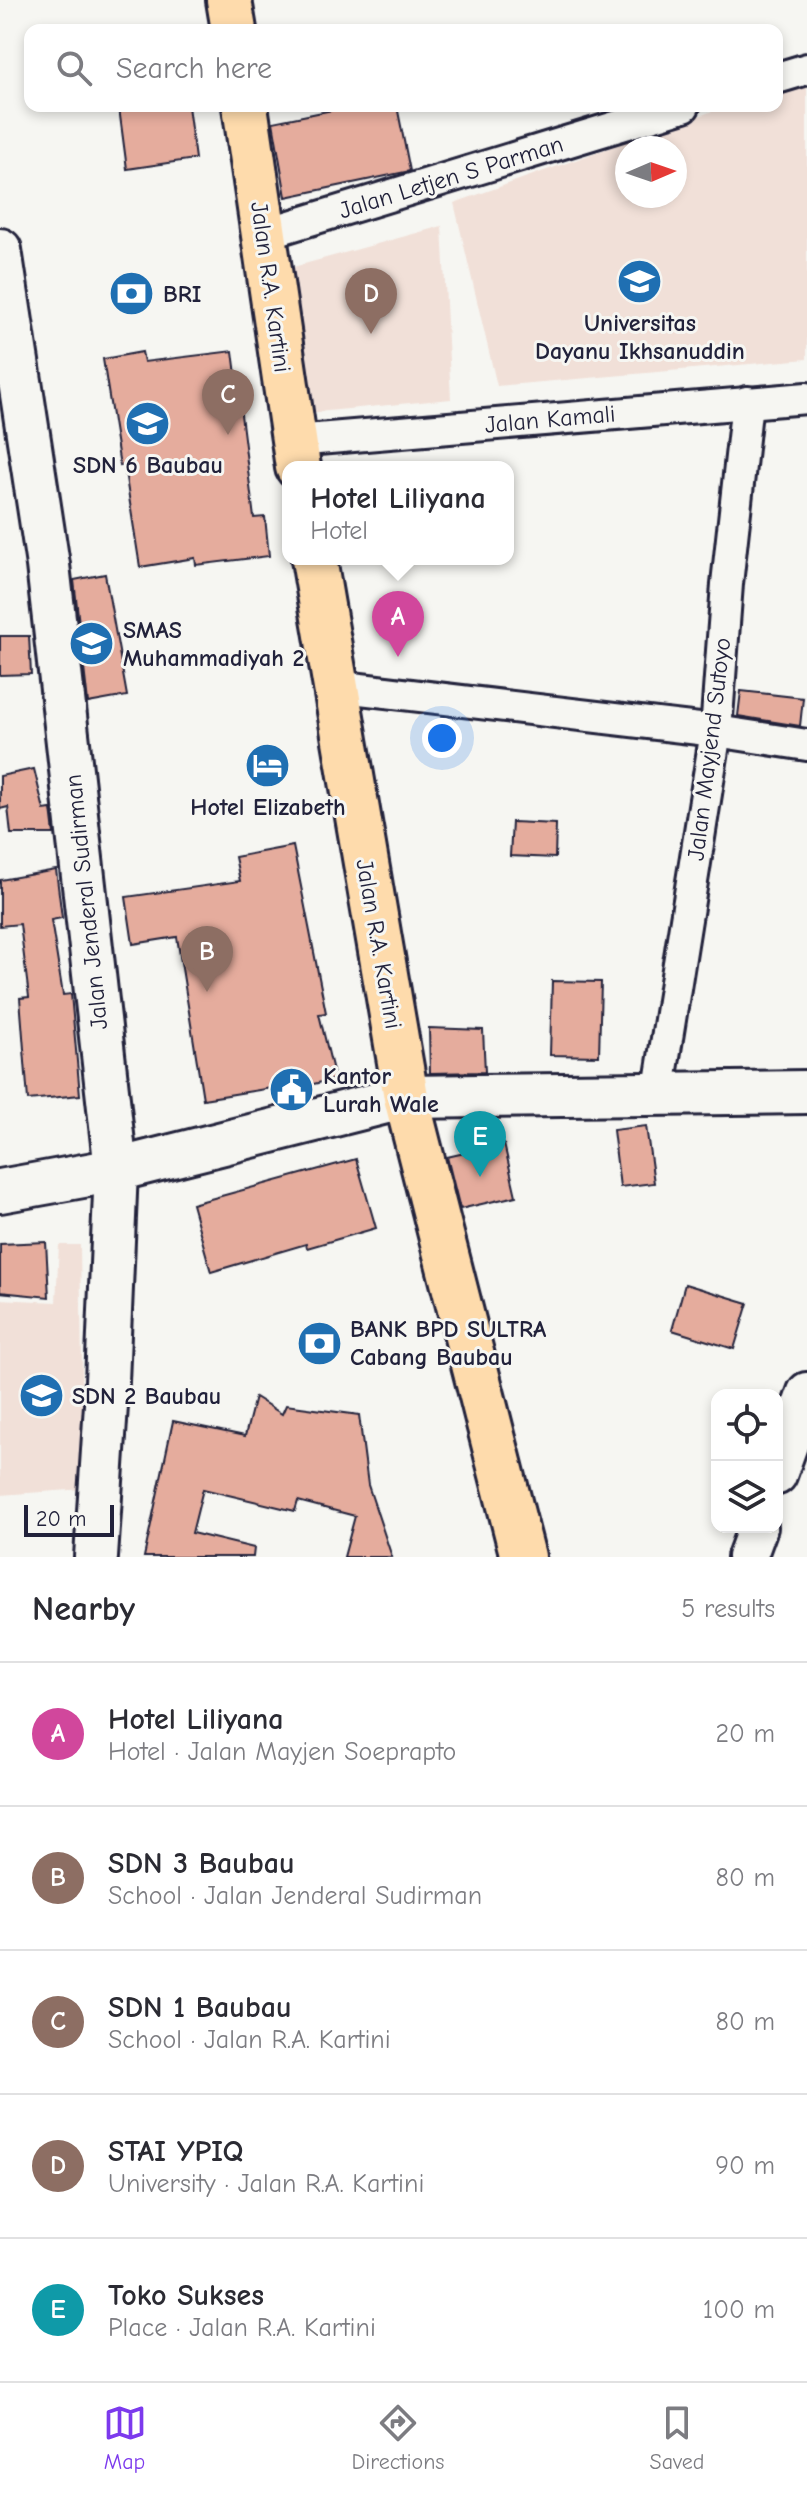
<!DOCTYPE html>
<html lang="en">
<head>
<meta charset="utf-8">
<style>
	body { margin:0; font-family:"Comic Neue",sans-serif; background:#f2f2f3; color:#2b2b33 }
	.controls { position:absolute; right:24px; bottom:24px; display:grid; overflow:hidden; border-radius:16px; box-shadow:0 4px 12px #0003 }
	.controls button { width:72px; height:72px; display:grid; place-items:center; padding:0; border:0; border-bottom:2px solid #e1e1e2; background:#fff; color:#2b2b33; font:40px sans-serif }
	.compass { position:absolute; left:615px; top:136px; width:72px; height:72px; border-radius:50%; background:#fff; box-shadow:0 4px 12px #0003; rotate:88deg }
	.scale { position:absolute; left:24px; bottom:20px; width:90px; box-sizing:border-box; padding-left:8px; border:4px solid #22223b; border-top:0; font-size:22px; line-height:28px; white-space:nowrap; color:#22223b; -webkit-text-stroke:6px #f6f6f2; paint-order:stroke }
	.you { position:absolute; left:442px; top:738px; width:28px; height:28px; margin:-20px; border:6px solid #fff; border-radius:50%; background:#1a73e8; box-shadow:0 0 0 12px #1a73e833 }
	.badge { display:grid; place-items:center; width:52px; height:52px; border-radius:50%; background:#7c3aed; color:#fff; font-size:26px; font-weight:700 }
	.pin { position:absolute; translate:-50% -66px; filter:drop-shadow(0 2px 4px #0008) }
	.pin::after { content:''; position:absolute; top:42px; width:28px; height:24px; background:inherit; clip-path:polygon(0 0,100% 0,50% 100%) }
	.popup { position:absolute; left:282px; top:461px; width:232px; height:104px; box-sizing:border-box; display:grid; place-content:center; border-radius:16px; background:#fff; filter:drop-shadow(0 2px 6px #0005); font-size:26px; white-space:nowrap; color:#7c7c81 }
	.popup b { font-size:30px; color:#2b2b33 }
	.popup::after { content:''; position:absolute; left:50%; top:100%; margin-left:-16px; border:16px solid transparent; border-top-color:#fff }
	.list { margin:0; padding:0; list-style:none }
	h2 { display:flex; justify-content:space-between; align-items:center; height:104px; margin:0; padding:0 32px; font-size:34px }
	h2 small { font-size:26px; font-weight:400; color:#7c7c81 }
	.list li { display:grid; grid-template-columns:52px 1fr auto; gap:24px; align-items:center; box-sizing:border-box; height:144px; padding:0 32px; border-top:2px solid #e1e1e2 }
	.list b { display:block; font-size:30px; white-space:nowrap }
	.list p { margin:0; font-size:26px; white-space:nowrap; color:#7c7c81 }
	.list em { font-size:26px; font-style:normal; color:#7c7c81 }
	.icon { flex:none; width:44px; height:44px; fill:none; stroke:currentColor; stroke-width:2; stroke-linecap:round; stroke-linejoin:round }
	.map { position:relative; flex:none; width:807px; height:1557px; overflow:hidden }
	.search { position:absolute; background:#fff; box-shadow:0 4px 12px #0003; left:24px; right:24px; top:24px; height:88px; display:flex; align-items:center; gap:20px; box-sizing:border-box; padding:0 28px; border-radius:16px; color:#7c7c81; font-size:30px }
	.sheet { height:824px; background:#fff }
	nav { display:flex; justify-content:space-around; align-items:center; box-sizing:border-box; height:112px; border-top:2px solid #e1e1e2; background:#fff; font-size:22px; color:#7c7c81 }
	nav a { display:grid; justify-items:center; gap:4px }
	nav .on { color:#7c3aed }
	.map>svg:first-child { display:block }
	.built { fill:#f1e0d8; fill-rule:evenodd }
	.building { fill:#e5ac9d; stroke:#22223b; stroke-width:2 }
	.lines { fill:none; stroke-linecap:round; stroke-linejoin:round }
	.minor-casing { stroke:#22223b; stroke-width:36 }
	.tertiary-casing { stroke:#22223b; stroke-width:44 }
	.secondary-casing { stroke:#22223b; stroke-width:48 }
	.trunk-casing { stroke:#22223b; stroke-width:50 }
	.minor { stroke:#f6f6f2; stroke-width:30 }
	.tertiary { stroke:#f6f6f2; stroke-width:38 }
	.secondary { stroke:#f6f6f2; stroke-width:42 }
	.trunk { stroke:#fedbac; stroke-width:44 }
	.labels { text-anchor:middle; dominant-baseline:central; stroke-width:6; stroke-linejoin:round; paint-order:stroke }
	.street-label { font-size:24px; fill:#22223b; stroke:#f6f6f2 }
	.poi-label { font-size:24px; font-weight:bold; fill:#22223b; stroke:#f6f6f2; text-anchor:start }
</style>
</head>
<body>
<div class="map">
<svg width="807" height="1557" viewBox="0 0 807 1557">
	<rect width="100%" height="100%" fill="#f6f6f2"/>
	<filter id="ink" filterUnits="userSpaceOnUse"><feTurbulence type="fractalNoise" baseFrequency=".0125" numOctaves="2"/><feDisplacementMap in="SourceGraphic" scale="16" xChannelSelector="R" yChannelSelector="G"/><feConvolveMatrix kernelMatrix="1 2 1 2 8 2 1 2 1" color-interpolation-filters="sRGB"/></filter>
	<g filter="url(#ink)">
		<g class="built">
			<path d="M807,84V359L497,386L454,203L727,106H777V87ZM627,148H675V196H627Z"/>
			<polygon points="442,226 451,399 307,413 286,269"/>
			<polygon points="59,1245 80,1245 84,1489 0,1495 0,1299 56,1302"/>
		</g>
		<g class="building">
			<polygon points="137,106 188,106 195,159 127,169 119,108"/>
			<polygon points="352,106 397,106 410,171 286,197 273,122"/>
			<polygon points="233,351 254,518 265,517 269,556 196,565 195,558 140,567 124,465 120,466 103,359 142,352 144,362"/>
			<polygon points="105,574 127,696 88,703 74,580"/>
			<polygon points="0,636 29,636 31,674 0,675"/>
			<polygon points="741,691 803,698 800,726 738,716"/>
			<polygon points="34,769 44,810 51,809 54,834 11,834 8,807 0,809 0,776"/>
			<polygon points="512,822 556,824 555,858 510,856"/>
			<polygon points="293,846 326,1013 319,1014 335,1079 279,1092 278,1087 203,1099 177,937 133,944 126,897 240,881 235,857"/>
			<polygon points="56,870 62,918 51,920 63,995 71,994 80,1095 28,1100 20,998 29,997 20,924 0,926 0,880"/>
			<polygon points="552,981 601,982 599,1056 550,1055"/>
			<polygon points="429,1028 483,1030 485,1072 430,1073"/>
			<polygon points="646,1126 654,1183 620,1187 613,1130"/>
			<polygon points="504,1144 516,1196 460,1209 447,1157"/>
			<polygon points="356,1159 376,1228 307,1248 306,1244 211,1272 192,1204"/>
			<polygon points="46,1242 49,1297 0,1292 0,1244"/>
			<polygon points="685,1284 748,1303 734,1349 672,1330"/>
			<polygon points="255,1397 282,1414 286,1405 359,1415 368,1485 392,1557 344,1557 355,1516 298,1501 295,1511 203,1489 192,1533 254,1548 253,1557 144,1557 173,1421 245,1436"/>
		</g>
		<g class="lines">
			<defs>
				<g id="minor">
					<polyline points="777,78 807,69"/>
					<polyline points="264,234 684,106"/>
					<polyline points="294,441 807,398"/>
					<polyline points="335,686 716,731 807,745"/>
					<polyline points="658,1095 716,731 727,584 747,402"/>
				</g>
				<g id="tertiary">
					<polyline points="777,1475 807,1392"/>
					<polyline points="747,1557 758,1527"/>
				</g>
				<g id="secondary">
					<polyline points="0,250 48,565 116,1170 106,1405 96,1557"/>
					<polyline points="0,1191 116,1170 406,1097 807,1092"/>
				</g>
				<g id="trunk">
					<polyline points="229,0 234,30"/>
					<polyline points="245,106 298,467"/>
					<polyline points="314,559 406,1097 523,1557"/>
				</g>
			</defs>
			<use href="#minor" class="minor-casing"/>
			<use href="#tertiary" class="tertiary-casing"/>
			<use href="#secondary" class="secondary-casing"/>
			<use href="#trunk" class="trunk-casing"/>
			<use href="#minor" class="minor"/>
			<use href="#tertiary" class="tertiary"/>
			<use href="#secondary" class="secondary"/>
			<use href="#trunk" class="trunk"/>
		</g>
	</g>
	<defs>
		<symbol id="university-disc" viewBox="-11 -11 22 22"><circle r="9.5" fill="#1f6fb2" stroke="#f6f6f2"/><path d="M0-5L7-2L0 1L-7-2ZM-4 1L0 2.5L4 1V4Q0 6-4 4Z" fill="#fff"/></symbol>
		<symbol id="bank-disc" viewBox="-11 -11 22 22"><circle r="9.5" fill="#1f6fb2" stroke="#f6f6f2"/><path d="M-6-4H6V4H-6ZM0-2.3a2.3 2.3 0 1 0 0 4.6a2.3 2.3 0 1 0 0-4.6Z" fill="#fff"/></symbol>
		<symbol id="school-disc" viewBox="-11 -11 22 22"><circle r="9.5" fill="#1f6fb2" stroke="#f6f6f2"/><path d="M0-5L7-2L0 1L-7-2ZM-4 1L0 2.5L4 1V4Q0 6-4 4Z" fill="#fff"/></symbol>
		<symbol id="hotel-disc" viewBox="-11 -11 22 22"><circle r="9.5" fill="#1f6fb2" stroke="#f6f6f2"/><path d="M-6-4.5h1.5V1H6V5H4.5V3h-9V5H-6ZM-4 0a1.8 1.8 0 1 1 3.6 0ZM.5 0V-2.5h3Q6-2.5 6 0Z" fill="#fff"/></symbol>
		<symbol id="civic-disc" viewBox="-11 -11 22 22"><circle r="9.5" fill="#1f6fb2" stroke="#f6f6f2"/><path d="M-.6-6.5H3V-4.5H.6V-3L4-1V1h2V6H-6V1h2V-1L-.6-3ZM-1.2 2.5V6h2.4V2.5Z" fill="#fff"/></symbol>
	</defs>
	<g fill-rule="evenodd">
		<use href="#university-disc" x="614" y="256" width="51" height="51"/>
		<use href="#bank-disc" x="106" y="268" width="51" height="51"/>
		<use href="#school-disc" x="122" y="398" width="51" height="51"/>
		<use href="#school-disc" x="66" y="618" width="51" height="51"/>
		<use href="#hotel-disc" x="242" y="740" width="51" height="51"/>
		<use href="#civic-disc" x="266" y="1064" width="51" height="51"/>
		<use href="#bank-disc" x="294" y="1318" width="51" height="51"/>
		<use href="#school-disc" x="16" y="1370" width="51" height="51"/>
	</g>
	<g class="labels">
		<g class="street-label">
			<text transform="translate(451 177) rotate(-17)">Jalan Letjen S Parman</text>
			<text transform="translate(271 287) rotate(82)">Jalan R.A. Kartini</text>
			<text transform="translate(550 419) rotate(-5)">Jalan Kamali</text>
			<text transform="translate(709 749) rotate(-83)">Jalan Mayjend Sutoyo</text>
			<text transform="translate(86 902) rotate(-96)">Jalan Jenderal Sudirman</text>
			<text transform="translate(379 944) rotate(80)">Jalan R.A. Kartini</text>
		</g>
		<g class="poi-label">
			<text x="163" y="294">BRI</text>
			<text x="640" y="323" text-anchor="middle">Universitas<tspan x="640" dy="28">Dayanu Ikhsanuddin</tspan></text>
			<text x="148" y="465" text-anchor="middle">SDN 6 Baubau</text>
			<text x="123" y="630">SMAS<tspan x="123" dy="28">Muhammadiyah 2</tspan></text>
			<text x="268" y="807" text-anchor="middle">Hotel Elizabeth</text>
			<text x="323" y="1076">Kantor<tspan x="323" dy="28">Lurah Wale</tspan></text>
			<text x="350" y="1329">BANK BPD SULTRA<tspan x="350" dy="28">Cabang Baubau</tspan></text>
			<text x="72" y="1396">SDN 2 Baubau</text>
		</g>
	</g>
</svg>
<div class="controls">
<button><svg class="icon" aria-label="locate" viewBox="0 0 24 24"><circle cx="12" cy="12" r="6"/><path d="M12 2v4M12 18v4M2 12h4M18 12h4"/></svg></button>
<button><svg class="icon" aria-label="layers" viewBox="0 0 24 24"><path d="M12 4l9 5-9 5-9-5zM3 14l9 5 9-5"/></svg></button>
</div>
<svg class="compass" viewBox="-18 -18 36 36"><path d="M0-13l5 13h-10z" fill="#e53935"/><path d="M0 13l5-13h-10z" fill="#7c7c81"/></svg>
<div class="scale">20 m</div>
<div class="you"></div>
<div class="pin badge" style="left:398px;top:657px;background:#d1479c">A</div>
<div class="popup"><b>Hotel Liliyana</b>Hotel</div>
<div class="pin badge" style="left:207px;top:992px;background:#8d6e63">B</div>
<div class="pin badge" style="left:228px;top:435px;background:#8d6e63">C</div>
<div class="pin badge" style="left:371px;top:334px;background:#8d6e63">D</div>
<div class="pin badge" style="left:480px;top:1177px;background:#0f9aa8">E</div>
<div class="search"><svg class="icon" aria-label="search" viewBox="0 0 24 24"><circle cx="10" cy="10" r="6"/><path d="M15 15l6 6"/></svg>Search here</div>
</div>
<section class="sheet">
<h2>Nearby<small>5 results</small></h2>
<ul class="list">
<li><span class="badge" style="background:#d1479c">A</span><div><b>Hotel Liliyana</b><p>Hotel · Jalan Mayjen Soeprapto</p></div><em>20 m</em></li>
<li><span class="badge" style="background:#8d6e63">B</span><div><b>SDN 3 Baubau</b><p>School · Jalan Jenderal Sudirman</p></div><em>80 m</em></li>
<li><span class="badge" style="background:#8d6e63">C</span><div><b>SDN 1 Baubau</b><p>School · Jalan R.A. Kartini</p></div><em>80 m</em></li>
<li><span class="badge" style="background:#8d6e63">D</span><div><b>STAI YPIQ</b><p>University · Jalan R.A. Kartini</p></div><em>90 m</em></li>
<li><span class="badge" style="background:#0f9aa8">E</span><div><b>Toko Sukses</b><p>Place · Jalan R.A. Kartini</p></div><em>100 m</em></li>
</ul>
</section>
<nav>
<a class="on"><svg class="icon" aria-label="map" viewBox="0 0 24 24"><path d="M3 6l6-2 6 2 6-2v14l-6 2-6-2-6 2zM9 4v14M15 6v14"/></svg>Map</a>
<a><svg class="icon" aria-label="directions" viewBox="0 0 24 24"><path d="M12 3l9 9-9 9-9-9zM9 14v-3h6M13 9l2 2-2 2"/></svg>Directions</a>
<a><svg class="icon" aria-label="saved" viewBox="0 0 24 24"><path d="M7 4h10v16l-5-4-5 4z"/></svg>Saved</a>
</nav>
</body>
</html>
